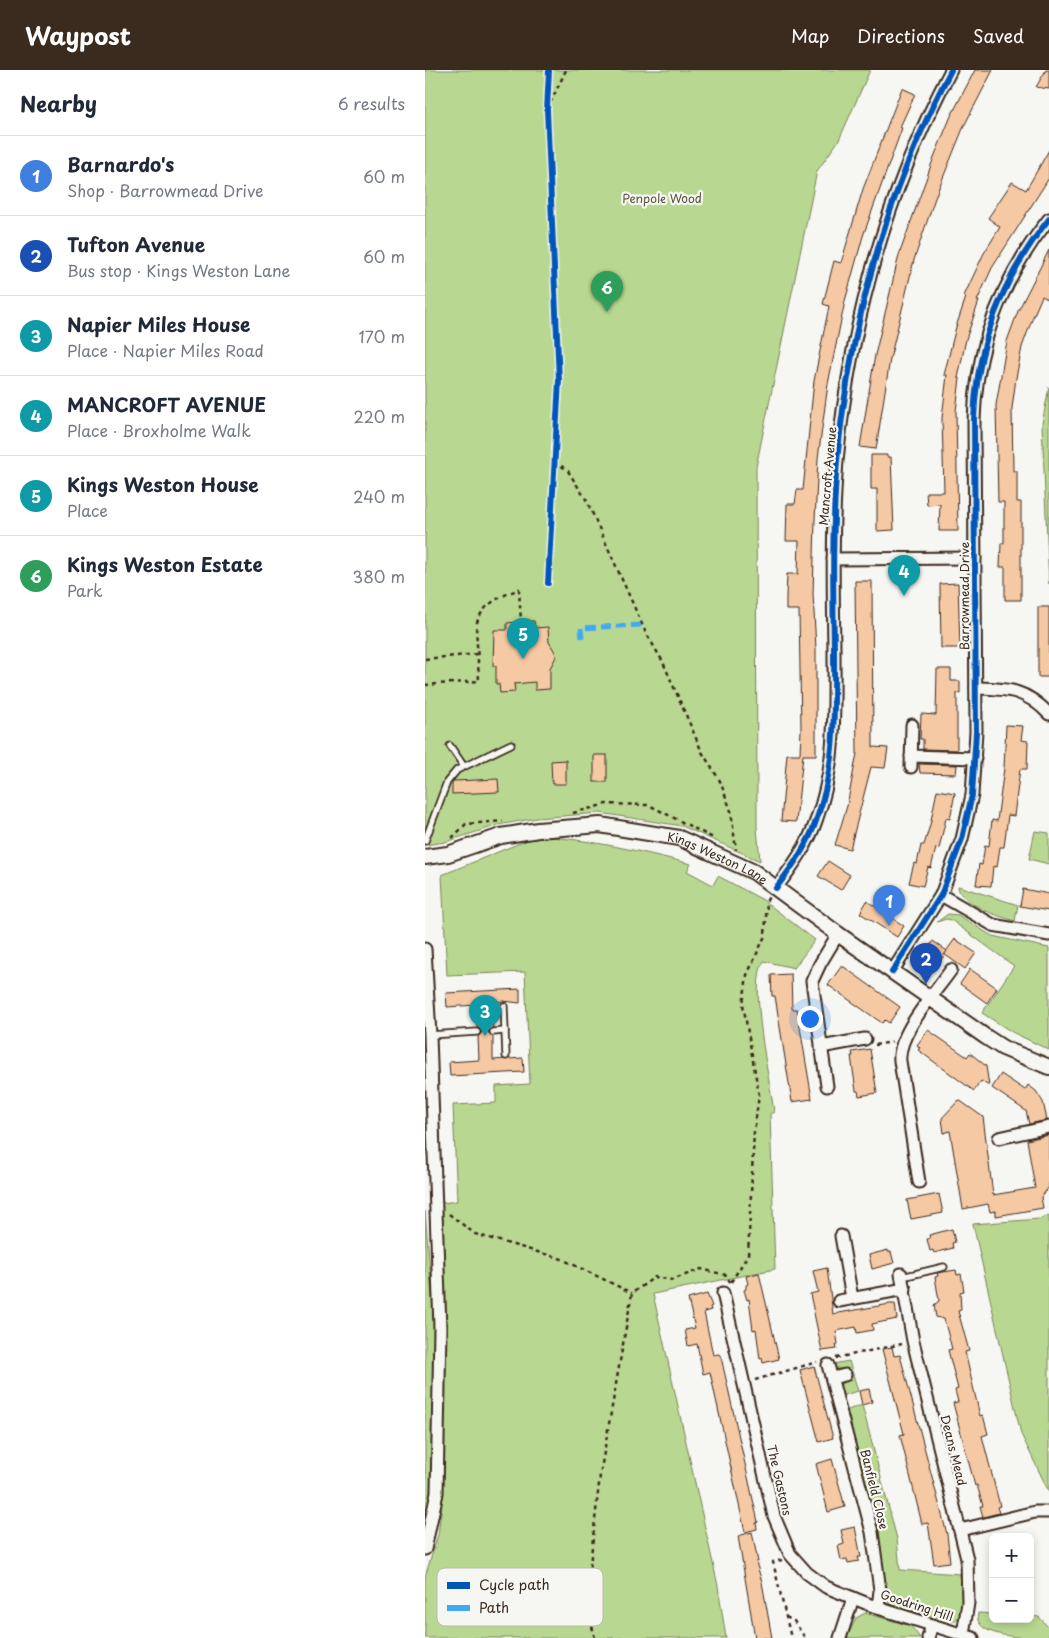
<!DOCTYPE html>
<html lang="en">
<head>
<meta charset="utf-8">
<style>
	body { margin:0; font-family:"Playpen Sans",sans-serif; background:#f2f2f3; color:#1f2937 }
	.controls { position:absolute; right:15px; bottom:15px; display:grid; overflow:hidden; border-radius:8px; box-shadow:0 2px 8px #0003 }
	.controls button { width:45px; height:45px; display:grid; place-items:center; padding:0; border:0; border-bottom:1px solid #e0e1e3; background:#fff; color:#1f2937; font:25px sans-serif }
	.you { position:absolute; left:384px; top:948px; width:18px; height:18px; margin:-12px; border:4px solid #fff; border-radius:50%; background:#1a73e8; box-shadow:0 0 0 8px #1a73e833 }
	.badge { display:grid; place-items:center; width:32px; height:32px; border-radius:50%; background:#3b2a1e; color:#fff; font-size:16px; font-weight:700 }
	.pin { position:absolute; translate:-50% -41px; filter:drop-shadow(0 1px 2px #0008) }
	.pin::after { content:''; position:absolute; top:26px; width:18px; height:15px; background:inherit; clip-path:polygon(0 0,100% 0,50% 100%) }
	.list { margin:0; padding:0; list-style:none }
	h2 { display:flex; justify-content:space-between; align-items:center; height:65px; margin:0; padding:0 20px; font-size:21px }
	h2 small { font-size:16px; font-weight:400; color:#747a83 }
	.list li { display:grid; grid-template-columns:32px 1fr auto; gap:15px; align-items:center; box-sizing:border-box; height:80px; padding:0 20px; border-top:1px solid #e0e1e3 }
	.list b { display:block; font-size:19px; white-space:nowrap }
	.list p { margin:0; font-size:16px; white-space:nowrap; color:#747a83 }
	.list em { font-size:16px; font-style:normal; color:#747a83 }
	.map { position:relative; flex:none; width:624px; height:1568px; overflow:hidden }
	header { display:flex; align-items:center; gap:30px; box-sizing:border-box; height:70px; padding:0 25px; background:#3b2a1e; color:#fff }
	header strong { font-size:24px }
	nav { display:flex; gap:28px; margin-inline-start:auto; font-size:18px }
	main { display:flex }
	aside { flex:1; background:#fff }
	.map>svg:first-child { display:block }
	.green { fill:#b8d891; stroke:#7a8158 }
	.building { fill:#f6c9a5; stroke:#3b2a1e }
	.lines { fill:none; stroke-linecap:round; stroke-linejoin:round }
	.service-casing { stroke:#3b2a1e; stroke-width:9 }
	.minor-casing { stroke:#3b2a1e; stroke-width:15 }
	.tertiary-casing { stroke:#3b2a1e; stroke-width:18 }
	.path { stroke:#3b2a1e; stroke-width:2.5; stroke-dasharray:4 4; stroke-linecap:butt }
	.service { stroke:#f6f6f2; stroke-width:5.5 }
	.minor { stroke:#f6f6f2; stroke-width:11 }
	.tertiary { stroke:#f6f6f2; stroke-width:14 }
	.quiet { stroke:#3fa9f5; stroke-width:5; stroke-dasharray:10 5; stroke-linecap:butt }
	.cycleway-casing { stroke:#f6f6f2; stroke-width:9 }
	.cycleway { stroke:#0057b8; stroke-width:6 }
	.labels { text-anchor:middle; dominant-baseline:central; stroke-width:4.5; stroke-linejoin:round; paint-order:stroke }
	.park-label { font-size:12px; fill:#5a563b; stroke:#f6f6f2 }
	.street-label { font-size:12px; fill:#3b2a1e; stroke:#f6f6f2 }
	.key { fill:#f6f6f2; stroke:#beb9b2; stroke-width:1 }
	.key-label { font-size:14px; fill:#3b2a1e }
</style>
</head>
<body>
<header>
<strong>Waypost</strong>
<nav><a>Map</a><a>Directions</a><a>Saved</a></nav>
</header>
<main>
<aside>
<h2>Nearby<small>6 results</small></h2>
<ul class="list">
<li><span class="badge" style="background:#3f7fe0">1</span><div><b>Barnardo's</b><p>Shop · Barrowmead Drive</p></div><em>60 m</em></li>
<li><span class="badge" style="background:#1a4fb4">2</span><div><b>Tufton Avenue</b><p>Bus stop · Kings Weston Lane</p></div><em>60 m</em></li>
<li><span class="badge" style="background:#0f9aa8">3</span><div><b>Napier Miles House</b><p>Place · Napier Miles Road</p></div><em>170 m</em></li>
<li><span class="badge" style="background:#0f9aa8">4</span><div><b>MANCROFT AVENUE</b><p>Place · Broxholme Walk</p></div><em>220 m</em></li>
<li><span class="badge" style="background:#0f9aa8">5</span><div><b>Kings Weston House</b><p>Place</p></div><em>240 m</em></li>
<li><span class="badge" style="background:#2e9e5b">6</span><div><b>Kings Weston Estate</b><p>Park</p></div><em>380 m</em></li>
</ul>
</aside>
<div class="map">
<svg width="624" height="1568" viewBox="0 0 624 1568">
	<rect width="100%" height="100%" fill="#f6f6f2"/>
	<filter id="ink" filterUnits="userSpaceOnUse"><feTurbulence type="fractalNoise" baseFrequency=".02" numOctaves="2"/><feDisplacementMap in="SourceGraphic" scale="10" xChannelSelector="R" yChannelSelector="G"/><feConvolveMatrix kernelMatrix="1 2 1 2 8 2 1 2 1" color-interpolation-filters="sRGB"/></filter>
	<g filter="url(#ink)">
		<g class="green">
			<polygon points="0,0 445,0 414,70 392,101 331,397 332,758 335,791 257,756 175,743 112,748 73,755 20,772 0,775"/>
			<polygon points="624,317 624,514 617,354"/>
			<polygon points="610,761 624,763 624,794 604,789"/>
			<path d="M112,766C164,769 215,781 266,794L262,801L288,815L293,806L338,830L390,870L369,898L339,891C323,912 345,1012 349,1042L345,1044L350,1199L228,1224L293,1516L301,1568H0V1507L13,1465L18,1427L21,1261L17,1133L32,1131L28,1035L71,1033V1016L105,1014L100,902L22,905L17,805Z"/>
			<path d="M533,816L593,835L590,851C575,847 533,833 533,816Z"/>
			<polygon points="523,844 533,845 567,866 624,878 624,980 587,962 557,943 589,896 526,850 521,849 512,852"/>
			<polygon points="0,1141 11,1274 5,1428 0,1449"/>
			<polygon points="624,1145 624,1422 596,1364 548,1154 615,1149"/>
			<polygon points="424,1291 433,1321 419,1325 416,1324 414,1316 425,1306 423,1299 414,1299 408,1294"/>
			<path d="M437,1335L472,1469L475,1500L535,1504C536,1518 544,1543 528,1552L468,1536L461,1530L447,1439L420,1341Z"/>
			<polygon points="440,1543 486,1556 495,1568 422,1568 431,1548"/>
			<path d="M553,1543L568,1544V1549H605V1546L614,1547L624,1558V1568C601,1568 547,1568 553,1543Z"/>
		</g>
		<g class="building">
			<polygon points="550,0 568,0 539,56 511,125 489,190 465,289 451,379 435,377 450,285 474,185 509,87 526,46"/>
			<polygon points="621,0 624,0 624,19 611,17"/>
			<polygon points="477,18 490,24 475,57 477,58 438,166 420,231 403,314 393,388 390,450 388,524 391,579 391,685 378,685 371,752 356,751 362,684 375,684 376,659 374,540 361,540 361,527 362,504 373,504 374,471 361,471 362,434 370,434 372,420 378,420 389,311 404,236 398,234 409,191 416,193 438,119"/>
			<polygon points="624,80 624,108 567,198 552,231 554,231 541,269 533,308 535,308 531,341 533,461 514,461 515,434 502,435 501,422 519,422 517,348 522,305 519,305 531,257 541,227 539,226 558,185 575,157 563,148 587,112 601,120"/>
			<polygon points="624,180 624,230 617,226 608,247 597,277 591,308 587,338 588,401 592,401 592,432 596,432 596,530 580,530 580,497 575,497 576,473 579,473 579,432 573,432 571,335 582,271 593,241"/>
			<polygon points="446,385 462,385 462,387 466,387 469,460 452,461 452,419 446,419"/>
			<polygon points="430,511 447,511 448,677 463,678 460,698 446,697 425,779 410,775 422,736 432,683"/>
			<polygon points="533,513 535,578 516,578 515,514"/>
			<rect x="613" y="537" width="11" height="70"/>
			<polygon points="109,551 110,558 123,557 124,572 130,582 131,587 125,598 125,619 110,620 110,612 89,614 90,622 75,623 74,614 71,614 71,596 68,596 69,560 82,560 82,553"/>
			<polygon points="512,599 526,599 526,611 535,611 535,623 532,623 532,680 498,679 498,669 495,669 496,644 511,645"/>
			<polygon points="581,655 598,656 596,670 603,671 602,699 595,699 589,746 583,745 579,777 575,777 572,797 568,796 566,816 551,815 554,794 557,795 560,775 564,776 567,750 572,751 579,698"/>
			<rect x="169" y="685" width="13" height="27"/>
			<polygon points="141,690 141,714 127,714 126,691"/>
			<polygon points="494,694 532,695 531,704 495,703"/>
			<polygon points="73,709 74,722 27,724 27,714 29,711"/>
			<polygon points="512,720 530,723 525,749 521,748 514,779 511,778 506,798 503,797 498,816 484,813 489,793 492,794 496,775 499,775 505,755"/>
			<polygon points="403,791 425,805 416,820 393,806"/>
			<polygon points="598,819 624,824 624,841 595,836"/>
			<polygon points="442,831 479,856 472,867 435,843"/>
			<polygon points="530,869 551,883 540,899 519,884"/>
			<polygon points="508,871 522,881 511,897 497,887"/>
			<polygon points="416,897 419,897 475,937 464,953 460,950 457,953 403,915"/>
			<polygon points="545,899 572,918 562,933 535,914"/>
			<polygon points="366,904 367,939 372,939 387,1029 367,1032 350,926 347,926 346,905"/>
			<polygon points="95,919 95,933 78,931 65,934 68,957 63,962 68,967 68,990 98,988 99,1002 25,1006 24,992 54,990 53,967 57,962 52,957 51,935 22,937 21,923"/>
			<polygon points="503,960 542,987 545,983 561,996 564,1016 556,1011 549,1021 493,980 495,978 492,975"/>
			<polygon points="445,979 452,1023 434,1026 433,1021 431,1021 426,986 428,986 427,982"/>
			<polygon points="576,1004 600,1020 603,1015 611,1021 618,1032 622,1050 604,1054 601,1041 567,1018"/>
			<polygon points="534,1030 558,1047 568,1125 610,1118 602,1070 624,1065 624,1117 616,1127 618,1138 571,1146 571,1141 565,1142 563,1134 538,1139 525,1061 519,1063 517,1048"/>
			<polygon points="514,1124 518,1143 486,1149 482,1130"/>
			<polygon points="527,1159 530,1172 527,1173 528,1178 509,1183 508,1180 505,1181 502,1169 505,1168 504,1165"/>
			<polygon points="463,1180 463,1182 466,1182 469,1193 447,1199 444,1185"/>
			<polygon points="402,1198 408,1244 465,1234 470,1234 472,1249 447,1254 448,1260 432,1263 431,1257 411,1261 413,1274 411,1275 412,1279 397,1281 385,1224 393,1222 388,1201"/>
			<polygon points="531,1200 532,1205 536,1204 539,1221 535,1222 536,1240 533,1241 544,1281 540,1282 555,1346 558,1345 563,1364 557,1366 575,1436 572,1437 574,1443 558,1447 555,1436 558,1436 552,1415 550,1416 528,1333 533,1332 530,1320 533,1319 523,1280 527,1279 519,1249 511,1247 509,1235 514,1231 510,1207 513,1206 512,1203"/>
			<polygon points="334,1203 354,1289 338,1293 337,1288 335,1289 331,1259 328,1260 324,1229 322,1230 319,1220 321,1219 321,1215 323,1214 321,1206"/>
			<polygon points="282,1224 287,1236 285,1237 286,1240 279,1242 288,1285 294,1284 296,1287 333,1452 331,1453 332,1459 320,1462 285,1302 278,1304 272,1274 263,1276 260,1260 270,1258 263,1229"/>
			<polygon points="467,1277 469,1286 475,1285 522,1464 525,1492 509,1494 503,1453 497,1454 475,1365 479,1364 457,1279"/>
			<polygon points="389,1296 408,1368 394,1372 375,1300"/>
			<polygon points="444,1319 447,1332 437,1335 434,1321"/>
			<polygon points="407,1389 420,1437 403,1442 391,1394"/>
			<polygon points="430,1457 436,1487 433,1487 434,1491 423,1493 422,1489 416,1490 413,1476 419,1474 416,1460"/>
			<polygon points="327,1462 333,1492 331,1492 337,1512 347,1568 330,1568 313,1466"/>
		</g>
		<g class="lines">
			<defs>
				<g id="service">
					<polyline points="25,676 38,695"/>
					<polyline points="0,771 22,712 32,700 86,674"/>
					<polyline points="79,936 81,986"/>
					<polyline points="68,962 80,961"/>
					<polyline points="5,965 52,962"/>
					<polyline points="477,1207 519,1197"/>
				</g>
				<g id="minor">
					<polyline points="408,489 550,488"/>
					<path d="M551,618C584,619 600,619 624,644"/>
					<polyline points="486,686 550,688"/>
					<polyline points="486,697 487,655"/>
					<path d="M351,818C367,797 384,774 392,748C412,693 409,637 409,579C408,517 407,454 412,391C425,255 462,121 526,0"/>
					<polyline points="516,825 568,855 624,865"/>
					<polyline points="0,879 5,965 15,1258 12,1423 0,1479"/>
					<path d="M467,902L516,825L537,769L547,725L551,662L549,350C551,275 578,207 624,149"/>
					<polyline points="396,977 440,969"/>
					<polyline points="402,1016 387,911 395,894 413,864"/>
					<polyline points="574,1068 624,1057"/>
					<path d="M494,1112L475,991C472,964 510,923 526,900"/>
					<polyline points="416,1166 427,1228"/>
					<polyline points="476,1204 488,1271 542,1489 543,1533 538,1564"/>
					<polyline points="298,1223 349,1446 365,1484 382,1503 401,1517 453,1538 548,1568"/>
					<polyline points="414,1231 480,1219"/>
					<polyline points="403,1295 447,1462 455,1520 453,1538"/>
					<polyline points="407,1308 420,1305"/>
					<polyline points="535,1460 610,1442 624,1442"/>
					<polyline points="415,1568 428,1528"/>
					<polyline points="503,1568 507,1555"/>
				</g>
				<g id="tertiary">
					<path id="s1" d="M0,787L23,784L76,766L113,760L175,755L254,768L329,802L413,864L561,967L578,978L624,997"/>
				</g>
			</defs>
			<use href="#service" class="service-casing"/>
			<use href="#minor" class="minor-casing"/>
			<use href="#tertiary" class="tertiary-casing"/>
			<g class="path">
				<polyline points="122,40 141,0"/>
				<polyline points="130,391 143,401 162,431 220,561 238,592 277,682 295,711 306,741 311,780"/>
				<polyline points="0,589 52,584"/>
				<path d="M0,615L54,611L51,556C56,534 75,527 94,519L96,552"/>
				<polyline points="148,743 181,734 224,735 288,768"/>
				<polyline points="27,768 41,754 78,751"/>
				<polyline points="450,975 467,972"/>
				<polyline points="24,1144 50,1164 137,1189 207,1223"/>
				<polyline points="306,1212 323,1185 329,1062 334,1025 318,934 322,905 340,866 342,830 344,827"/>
				<polyline points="411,1288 477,1274"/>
				<polyline points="330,1310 392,1292"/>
				<polyline points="357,1490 348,1492 366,1568"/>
				<polyline points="361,1547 369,1551 380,1568"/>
				<polyline points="170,1568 163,1540 163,1513 175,1405 207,1223 230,1207 247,1210 276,1199 301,1205 305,1212"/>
			</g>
			<use href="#service" class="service"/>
			<use href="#minor" class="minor"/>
			<use href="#tertiary" class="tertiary"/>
			<polyline class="quiet" points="157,568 156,558 217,555"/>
			<defs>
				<g id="cycleway">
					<polyline points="123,513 134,310 122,40 124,0"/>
					<path d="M351,818C367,797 384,774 392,748C412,693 409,637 409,579C408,517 407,454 412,391C425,255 462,121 526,0"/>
					<path d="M467,902L516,825L537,769L547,725L551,662L549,350C551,275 578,207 624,149"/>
				</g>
			</defs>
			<use href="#cycleway" class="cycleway-casing"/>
			<use href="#cycleway" class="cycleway"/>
		</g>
	</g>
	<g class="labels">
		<g class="park-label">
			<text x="237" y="128">Penpole Wood</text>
		</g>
		<g class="street-label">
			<text transform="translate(402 406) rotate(-85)">Mancroft Avenue</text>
			<text transform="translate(539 526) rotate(-90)">Barrowmead Drive</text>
			<text stroke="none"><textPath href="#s1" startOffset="302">Kings Weston Lane</textPath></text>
			<text transform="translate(529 1380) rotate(76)">Deans Mead</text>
			<text transform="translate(355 1410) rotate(77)">The Gastons</text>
			<text transform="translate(450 1419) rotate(76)">Banfield Close</text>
			<text transform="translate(492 1535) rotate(18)">Goodring Hill</text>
		</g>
	</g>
	<rect x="12" y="1498" width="166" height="58" rx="8" class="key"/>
	<rect x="22" y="1512" width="23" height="7" fill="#0057b8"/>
	<rect x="22" y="1535" width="23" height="6" fill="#3fa9f5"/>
	<g class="key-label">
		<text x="54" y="1520">Cycle path</text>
		<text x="54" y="1543">Path</text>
	</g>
</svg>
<div class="controls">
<button>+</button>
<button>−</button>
</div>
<div class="you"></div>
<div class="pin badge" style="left:464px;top:856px;background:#3f7fe0">1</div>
<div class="pin badge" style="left:501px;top:914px;background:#1a4fb4">2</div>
<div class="pin badge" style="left:60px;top:966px;background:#0f9aa8">3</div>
<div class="pin badge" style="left:479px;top:526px;background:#0f9aa8">4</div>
<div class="pin badge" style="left:98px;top:589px;background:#0f9aa8">5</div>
<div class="pin badge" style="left:182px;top:242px;background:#2e9e5b">6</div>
</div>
</main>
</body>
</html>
